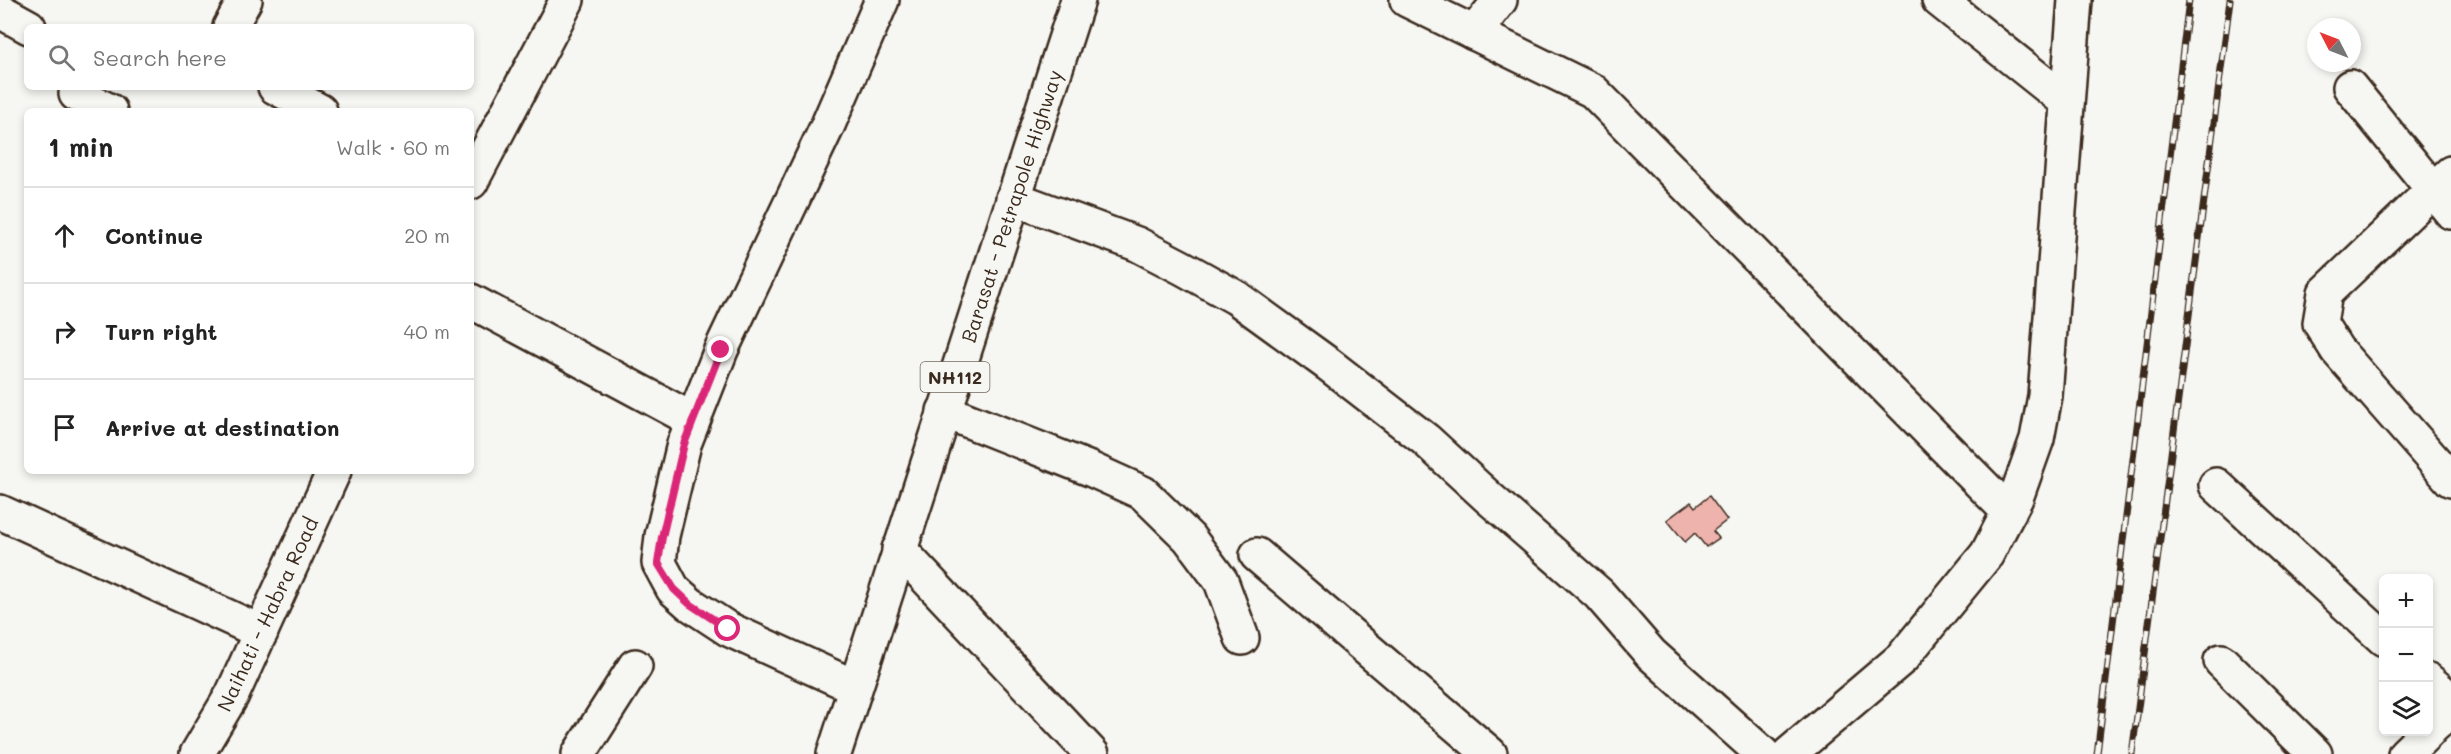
<!DOCTYPE html>
<html lang="en">
<head>
<meta charset="utf-8">
<style>
	body { margin:0; font-family:Mali,sans-serif; background:#f6f6f6; color:#222 }
	.controls { position:absolute; right:18px; bottom:18px; display:grid; overflow:hidden; border-radius:9px; box-shadow:0 3px 9px #0003 }
	.controls button { width:54px; height:54px; display:grid; place-items:center; padding:0; border:0; border-bottom:2px solid #e0e0e0; background:#fff; color:#222; font:30px sans-serif }
	.compass { position:absolute; left:2307px; top:18px; width:54px; height:54px; border-radius:50%; background:#fff; box-shadow:0 3px 9px #0003; rotate:312deg }
	.stop { position:absolute; width:18px; height:18px; margin:-14px; border:4px solid #db2777; border-radius:50%; background:#fff }
	.stop.end { background:#db2777; border-color:#fff; box-shadow:0 2px 6px #0008 }
	.list { margin:0; padding:0; list-style:none }
	h2 { display:flex; justify-content:space-between; align-items:center; height:78px; margin:0; padding:0 24px; font-size:26px }
	h2 small { font-size:20px; font-weight:400; color:#767676 }
	.list li { display:grid; grid-template-columns:39px 1fr auto; gap:18px; align-items:center; box-sizing:border-box; height:96px; padding:0 24px; border-top:2px solid #e0e0e0 }
	.list b { display:block; font-size:22px; white-space:nowrap }
	.list em { font-size:20px; font-style:normal; color:#767676 }
	.icon { flex:none; width:33px; height:33px; fill:none; stroke:currentColor; stroke-width:2; stroke-linecap:round; stroke-linejoin:round }
	.map { position:relative; flex:none; width:2451px; height:754px; overflow:hidden }
	.search { position:absolute; background:#fff; box-shadow:0 3px 9px #0003; left:24px; top:24px; width:450px; height:66px; display:flex; align-items:center; gap:15px; box-sizing:border-box; padding:0 21px; border-radius:9px; color:#767676; font-size:22px }
	.panel { position:absolute; background:#fff; box-shadow:0 3px 9px #0003; left:24px; top:108px; width:450px; height:366px; border-radius:9px }
	.map>svg:first-child { display:block }
	.building { fill:#eeb3ad; stroke:#3b2a1e; stroke-width:1.5 }
	.lines { fill:none; stroke-linecap:round; stroke-linejoin:round }
	.street-casing { stroke:#3b2a1e; stroke-width:38 }
	.secondary-casing { stroke:#3b2a1e; stroke-width:38 }
	.highway-casing { stroke:#3b2a1e; stroke-width:38 }
	.street { stroke:#f6f6f2; stroke-width:33 }
	.secondary { stroke:#f6f6f2; stroke-width:33 }
	.highway { stroke:#f6f6f2; stroke-width:33 }
	.rail-casing { stroke:#3b2a1e; stroke-width:7 }
	.rail { stroke:#f6f6f2; stroke-width:4.5; stroke-dasharray:14; stroke-linecap:butt }
	.route { stroke:#db2777; stroke-width:8 }
	.labels { text-anchor:middle; dominant-baseline:central; stroke-width:5; stroke-linejoin:round; paint-order:stroke }
	.shield { fill:#f6f6f2; stroke:#73675e; stroke-width:1.5 }
	.shield-label { font-size:18px; font-weight:bold; fill:#3b2a1e }
	.street-label { font-size:20px; fill:#3b2a1e; stroke:#f6f6f2 }
</style>
</head>
<body>
<div class="map">
<svg width="2451" height="754" viewBox="0 0 2451 754">
	<rect width="100%" height="100%" fill="#f6f6f2"/>
	<filter id="ink" filterUnits="userSpaceOnUse"><feTurbulence type="fractalNoise" baseFrequency=".0167" numOctaves="2"/><feDisplacementMap in="SourceGraphic" scale="12" xChannelSelector="R" yChannelSelector="G"/><feConvolveMatrix kernelMatrix="1 2 1 2 8 2 1 2 1" color-interpolation-filters="sRGB"/></filter>
	<g filter="url(#ink)">
		<polygon class="building" points="1709,496 1727,520 1713,531 1719,538 1706,547 1695,533 1685,542 1667,520 1691,502 1695,507"/>
		<g class="lines">
			<defs>
				<g id="street">
					<polyline points="1407,0 1593,91 2009,512"/>
					<polyline points="1939,0 2067,102"/>
					<polyline points="0,11 29,27"/>
					<polyline points="230,27 245,0"/>
					<polyline points="1474,33 1500,0"/>
					<polyline points="275,87 320,111"/>
					<polyline points="2350,87 2451,212"/>
					<polyline points="76,94 110,111"/>
					<polyline points="2451,173 2325,293 2320,323 2337,350 2451,480"/>
					<polyline points="1013,198 1137,244 1183,268 1237,298 1328,364 1426,440 1489,498 1599,594 1651,654 1763,754"/>
					<polyline points="471,301 693,420"/>
					<polyline points="944,411 1090,469 1143,493 1189,538 1221,581 1242,638"/>
					<polyline points="2216,485 2384,639"/>
					<polyline points="0,512 261,632"/>
					<polyline points="899,549 1092,754"/>
					<polyline points="1257,555 1490,754"/>
					<polyline points="2221,661 2315,754"/>
					<polyline points="2428,680 2451,700"/>
					<polyline points="855,687 728,629 690,604 673,589 659,563 662,536 684,444 721,350 827,127 882,0"/>
					<polyline points="2428,731 2451,710"/>
					<polyline points="579,754 635,666"/>
					<polyline points="1789,754 1902,658 1987,554 2016,498 2037,439 2045,396 2075,0"/>
					<polyline points="2405,754 2428,732"/>
				</g>
				<g id="secondary">
					<polyline points="471,182 567,0"/>
					<polyline points="197,754 232,695 334,471"/>
				</g>
				<polyline id="highway" points="834,754 1078,0"/>
			</defs>
			<use href="#street" class="street-casing"/>
			<use href="#secondary" class="secondary-casing"/>
			<use href="#highway" class="highway-casing"/>
			<use href="#street" class="street"/>
			<use href="#secondary" class="secondary"/>
			<use href="#highway" class="highway"/>
			<defs>
				<g id="rail">
					<polyline points="2097,754 2189,0"/>
					<polyline points="2132,754 2230,0"/>
				</g>
			</defs>
			<use href="#rail" class="rail-casing"/>
			<use href="#rail" class="rail"/>
		</g>
	</g>
	<g class="lines" filter="url(#ink)">
		<polyline class="route" points="721,350 684,444 662,537 658,563 674,589 690,604 728,629"/>
	</g>
	<g class="labels">
		<rect class="shield" x="920.5" y="362" width="69" height="30" rx="4.5"/>
		<g class="shield-label">
			<text x="955" y="377">NH112</text>
		</g>
		<g class="street-label">
			<text transform="translate(1011 206) rotate(-72)">Barasat - Petrapole Highway</text>
			<text transform="translate(267 614) rotate(-65)">Naihati - Habra Road</text>
		</g>
	</g>
</svg>
<div class="controls">
<button>+</button>
<button>−</button>
<button><svg class="icon" aria-label="layers" viewBox="0 0 24 24"><path d="M12 4l9 5-9 5-9-5zM3 14l9 5 9-5"/></svg></button>
</div>
<svg class="compass" viewBox="-18 -18 36 36"><path d="M0-13l5 13h-10z" fill="#e53935"/><path d="M0 13l5-13h-10z" fill="#767676"/></svg>
<div class="stop" style="left:728px;top:629px"></div>
<div class="stop end" style="left:721px;top:350px"></div>
<div class="search"><svg class="icon" aria-label="search" viewBox="0 0 24 24"><circle cx="10" cy="10" r="6"/><path d="M15 15l6 6"/></svg>Search here</div>
<section class="panel">
<h2>1 min<small>Walk · 60 m</small></h2>
<ul class="list">
<li><svg class="icon" aria-label="ahead" viewBox="0 0 24 24"><path d="M12 20V5M6 11l6-6 6 6"/></svg><div><b>Continue</b></div><em>20 m</em></li>
<li><svg class="icon" aria-label="right" viewBox="0 0 24 24"><path d="M7 20v-9h11M14 6l5 5-5 5"/></svg><div><b>Turn right</b></div><em>40 m</em></li>
<li><svg class="icon" aria-label="arrive" viewBox="0 0 24 24"><path d="M6 21V4h12l-3 4 3 4H6"/></svg><div><b>Arrive at destination</b></div></li>
</ul>
</section>
</div>
</body>
</html>
